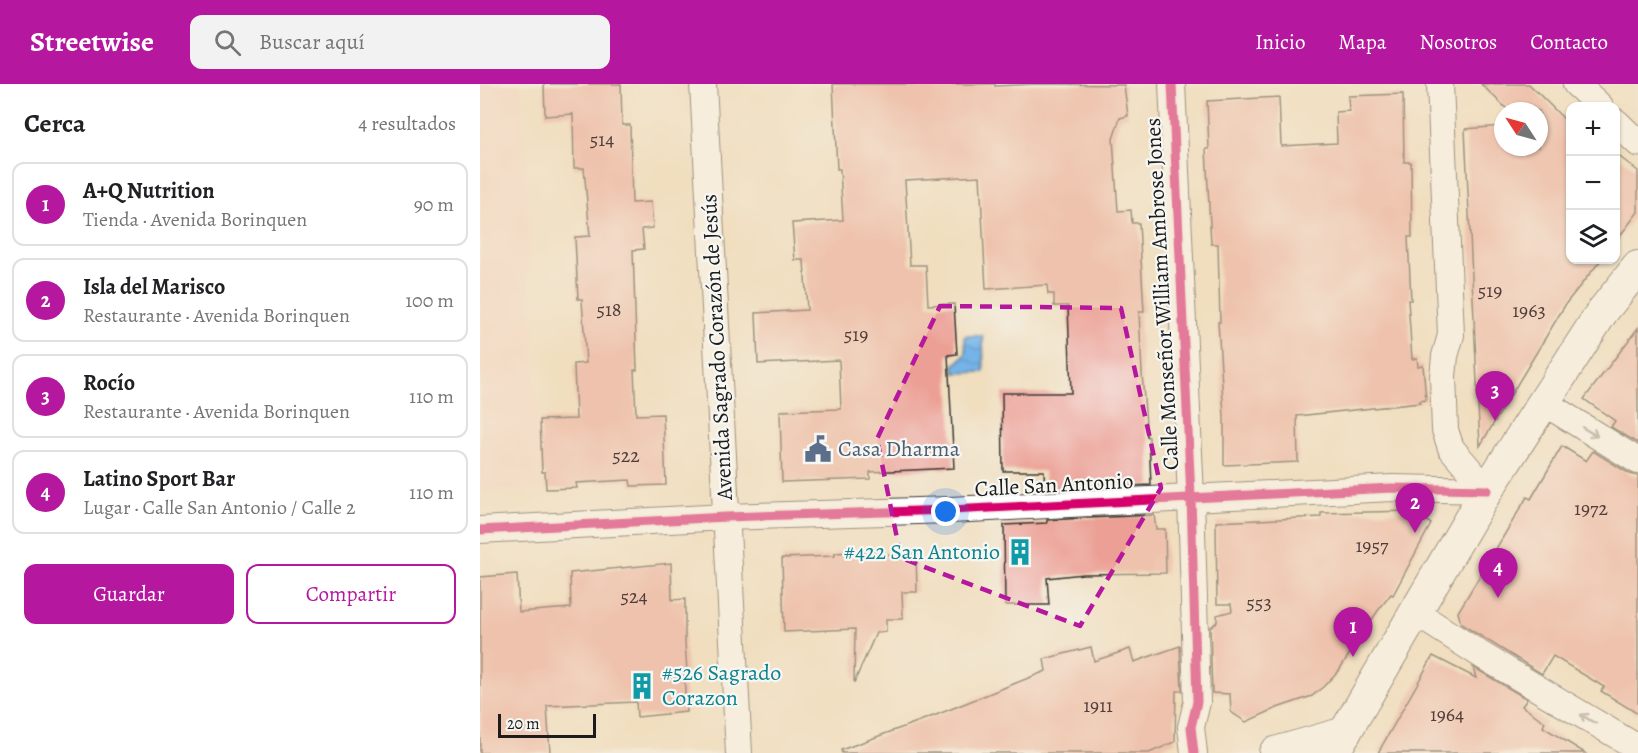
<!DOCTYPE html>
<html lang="es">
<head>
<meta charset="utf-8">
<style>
	body { margin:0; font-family:Alegreya,serif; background:#f2f2f2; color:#202124 }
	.controls { position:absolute; right:18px; top:18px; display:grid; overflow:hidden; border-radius:12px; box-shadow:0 2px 4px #0004 }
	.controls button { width:54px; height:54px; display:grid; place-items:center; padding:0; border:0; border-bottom:2px solid #e0e0e0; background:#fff; color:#202124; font:30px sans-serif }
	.compass { position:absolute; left:1014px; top:18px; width:54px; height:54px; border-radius:50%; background:#fff; box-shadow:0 2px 4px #0004; rotate:306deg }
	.scale { position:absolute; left:18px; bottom:15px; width:98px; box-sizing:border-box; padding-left:6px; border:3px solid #1c1c1c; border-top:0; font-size:16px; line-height:21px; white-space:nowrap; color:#1c1c1c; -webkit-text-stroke:4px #f6f6f2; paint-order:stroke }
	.you { position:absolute; left:466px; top:428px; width:21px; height:21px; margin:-15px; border:4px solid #fff; border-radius:50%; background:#1a73e8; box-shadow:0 0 0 9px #1a73e833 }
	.badge { display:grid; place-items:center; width:39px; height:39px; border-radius:50%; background:#b5179e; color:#fff; font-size:20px; font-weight:700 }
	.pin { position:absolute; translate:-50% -50px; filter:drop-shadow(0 2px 3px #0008) }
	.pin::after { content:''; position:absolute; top:32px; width:21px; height:18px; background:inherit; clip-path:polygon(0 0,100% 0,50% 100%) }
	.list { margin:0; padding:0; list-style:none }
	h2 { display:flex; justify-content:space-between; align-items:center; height:78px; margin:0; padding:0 24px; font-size:26px }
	h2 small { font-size:20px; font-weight:400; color:#757577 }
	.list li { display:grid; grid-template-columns:39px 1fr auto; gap:18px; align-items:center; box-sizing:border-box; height:84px; margin:0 12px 12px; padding:0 12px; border:2px solid #e0e0e0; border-radius:12px }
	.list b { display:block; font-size:22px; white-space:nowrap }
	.list p { margin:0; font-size:20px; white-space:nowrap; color:#757577 }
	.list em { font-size:20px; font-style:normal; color:#757577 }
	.actions { display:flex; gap:12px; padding:18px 24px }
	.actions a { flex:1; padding:14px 0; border:2px solid #b5179e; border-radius:12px; text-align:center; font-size:21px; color:#b5179e }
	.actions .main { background:#b5179e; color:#fff }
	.icon { flex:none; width:33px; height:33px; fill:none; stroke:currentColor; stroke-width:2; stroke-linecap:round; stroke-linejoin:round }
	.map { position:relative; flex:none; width:1158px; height:669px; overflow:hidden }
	header { display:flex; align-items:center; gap:36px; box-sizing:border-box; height:84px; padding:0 30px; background:#b5179e; color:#fff }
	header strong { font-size:28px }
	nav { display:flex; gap:33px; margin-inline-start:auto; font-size:21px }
	.search { width:420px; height:54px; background:#f2f2f2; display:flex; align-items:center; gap:15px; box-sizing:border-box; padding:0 21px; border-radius:12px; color:#757577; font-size:22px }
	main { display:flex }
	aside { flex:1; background:#fff }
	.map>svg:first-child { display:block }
	.built { fill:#f6d2c5 }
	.water { fill:url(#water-waves); stroke:#486882; stroke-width:1.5 }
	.building { fill:#eca095 }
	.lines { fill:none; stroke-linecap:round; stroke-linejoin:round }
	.minor-casing { stroke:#3c3934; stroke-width:28 }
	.tertiary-casing { stroke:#3c3934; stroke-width:34 }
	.minor { stroke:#fff; stroke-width:26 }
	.tertiary { stroke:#fff; stroke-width:32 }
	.cycleway-casing { stroke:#f6f6f2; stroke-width:13 }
	.cycleway { stroke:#d6006c; stroke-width:9 }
	.oneway { stroke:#999 }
	.marked { fill:none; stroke:#b5179e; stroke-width:4.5; stroke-dasharray:12 8; stroke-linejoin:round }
	.labels { text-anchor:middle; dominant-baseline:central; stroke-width:4.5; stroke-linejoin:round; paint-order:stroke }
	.number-label { font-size:20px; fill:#503d3a }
	.street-label { font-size:22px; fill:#1c1c1c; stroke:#f6f6f2 }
	.service-label { font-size:22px; fill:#4e5e75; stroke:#f6f6f2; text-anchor:start }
	.culture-label { font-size:22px; fill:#0d838f; stroke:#f6f6f2; text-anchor:end }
</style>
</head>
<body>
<header>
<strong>Streetwise</strong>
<div class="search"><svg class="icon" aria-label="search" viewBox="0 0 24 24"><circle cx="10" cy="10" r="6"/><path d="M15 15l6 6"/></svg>Buscar aquí</div>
<nav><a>Inicio</a><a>Mapa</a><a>Nosotros</a><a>Contacto</a></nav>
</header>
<main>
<aside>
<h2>Cerca<small>4 resultados</small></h2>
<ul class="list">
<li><span class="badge">1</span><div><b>A+Q Nutrition</b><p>Tienda · Avenida Borinquen</p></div><em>90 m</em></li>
<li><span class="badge">2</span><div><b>Isla del Marisco</b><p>Restaurante · Avenida Borinquen</p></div><em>100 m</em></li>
<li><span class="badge">3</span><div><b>Rocío</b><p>Restaurante · Avenida Borinquen</p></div><em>110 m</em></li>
<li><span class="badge">4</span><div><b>Latino Sport Bar</b><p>Lugar · Calle San Antonio / Calle 2</p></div><em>110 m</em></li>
</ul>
<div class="actions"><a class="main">Guardar</a><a>Compartir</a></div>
</aside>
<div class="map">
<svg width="1158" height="669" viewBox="0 0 1158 669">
	<defs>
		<pattern id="water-waves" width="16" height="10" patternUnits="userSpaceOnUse" patternTransform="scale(1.5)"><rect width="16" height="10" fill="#74b4e8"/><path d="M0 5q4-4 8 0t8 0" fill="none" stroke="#649ac6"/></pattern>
	</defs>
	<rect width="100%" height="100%" fill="#f6f6f2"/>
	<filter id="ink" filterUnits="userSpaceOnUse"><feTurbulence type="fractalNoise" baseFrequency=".0167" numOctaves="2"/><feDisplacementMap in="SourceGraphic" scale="12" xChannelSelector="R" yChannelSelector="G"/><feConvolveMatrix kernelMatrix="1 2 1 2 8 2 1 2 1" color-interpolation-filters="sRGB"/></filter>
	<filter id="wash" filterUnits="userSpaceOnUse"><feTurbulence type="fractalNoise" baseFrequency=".008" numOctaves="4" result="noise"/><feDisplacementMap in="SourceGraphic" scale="24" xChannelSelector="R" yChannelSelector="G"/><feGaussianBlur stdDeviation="1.35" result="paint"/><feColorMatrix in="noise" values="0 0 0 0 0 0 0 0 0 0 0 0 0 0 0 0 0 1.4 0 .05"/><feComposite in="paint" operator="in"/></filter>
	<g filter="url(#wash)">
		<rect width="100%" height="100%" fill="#f0debf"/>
		<polygon class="built" points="0,0 42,0 60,406 0,409"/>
		<polygon class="water" points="485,252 503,252 504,288 475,289 474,281 486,270"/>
		<g id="blocks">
			<g class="building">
				<polygon points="64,0 141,0 142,41 150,41 152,119 171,118 173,144 162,145 164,165 153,166 157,286 154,286 156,331 183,330 186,401 151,402 150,396 96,399 97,404 66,405 65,388 62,388 60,336 96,335 94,280 106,279 102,215 98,215 95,153 110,152 104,84 94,84 93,30 65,32"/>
				<polygon points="353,0 515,0 515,2 558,0 644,1 648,32 640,34 633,55 638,127 651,126 652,139 659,139 664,228 659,228 662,289 667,353 669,353 671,401 565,406 564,387 523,387 522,309 591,309 588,222 574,222 574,210 568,210 567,201 506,205 500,92 425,96 430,181 446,181 448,221 474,220 477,270 468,271 474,384 390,388 390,395 302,398 300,327 361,325 359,276 278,280 276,229 327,226 324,176 315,176 312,139 363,136 360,85 357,85"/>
				<polygon points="1001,0 1049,0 1090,41 1090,176 1121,176 1087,218 1000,362 985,45 1023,42 1023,63 1059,63 1059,27 1029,27"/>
				<polygon points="923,10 924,78 931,78 932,153 928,153 931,216 928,216 932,275 937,274 938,282 943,281 946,316 939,317 940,319 817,332 818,378 744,381 744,332 738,238 740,238 738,160 731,160 726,65 729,65 727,17 799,13 801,62 857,59 856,28 869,27 868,12"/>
				<polygon points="1136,70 1158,87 1158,128 1136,157"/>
				<polygon points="1158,244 1158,359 1131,343 1135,337 1104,315"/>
				<polygon points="1082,362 1106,377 1113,367 1150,390 1158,392 1158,630 1121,607 1124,603 1073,572 1062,590 981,540 978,528 1047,413 1051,415"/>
				<polygon points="933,427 951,440 913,511 911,510 897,528 859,586 844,602 832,612 797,624 766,638 751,628 750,610 732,609 730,543 737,538 737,531 752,527 751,520 737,520 736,438 841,433 841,429"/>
				<polygon points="674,431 676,445 685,445 686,489 603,490 567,494 569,521 525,521 524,441 567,439 567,436"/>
				<polygon points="395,467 395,471 436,469 437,508 422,508 423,535 406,535 406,548 396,549 374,599 375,545 304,548 302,474 355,472 355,469"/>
				<polygon points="191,479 192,516 205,515 205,559 207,587 204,587 206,628 157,633 156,618 67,622 70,669 0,669 0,493 37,490 39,528 91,524 90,489"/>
				<polygon points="700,562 702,607 696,607 695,658 669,669 362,669 361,666 456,631 566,587 564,575 611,563 614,577 650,565 654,578"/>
				<polygon points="953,572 996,594 993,583 1047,615 1042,622 1065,638 1063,643 1105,669 898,669"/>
			</g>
		</g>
	</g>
	<g filter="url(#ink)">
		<use href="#blocks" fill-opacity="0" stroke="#3c3934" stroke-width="1.5"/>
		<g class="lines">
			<defs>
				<g id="minor">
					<polyline points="223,0 259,669"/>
					<polyline points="692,0 711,413 717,618 711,643 714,669"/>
					<polyline points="960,0 971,251 965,272 963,292 965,346 971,364 1007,406"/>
					<polyline points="1096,0 1120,22"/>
					<polyline points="1136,38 1158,59"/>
					<polyline points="1063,318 1158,377"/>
					<polyline points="0,446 246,433 470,426 912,404 1007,406"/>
					<polyline points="936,529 1003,572 1158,664"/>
				</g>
				<g id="tertiary">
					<polyline points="795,669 865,649"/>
					<polyline points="853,669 1007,406 1122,228 1158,183"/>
				</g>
			</defs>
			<use href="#minor" class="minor-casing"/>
			<use href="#tertiary" class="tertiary-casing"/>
			<use href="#minor" class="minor"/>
			<use href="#tertiary" class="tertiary"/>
			<defs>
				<g id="cycleway">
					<polyline points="692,0 711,413 717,618 711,643 714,669"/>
					<polyline points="0,446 246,433 470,426 912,404 1007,406"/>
				</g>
			</defs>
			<use href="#cycleway" class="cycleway-casing"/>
			<use href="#cycleway" class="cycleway"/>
		</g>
		<defs><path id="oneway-shaft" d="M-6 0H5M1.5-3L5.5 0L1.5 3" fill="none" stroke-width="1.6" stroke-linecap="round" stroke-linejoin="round" transform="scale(1.5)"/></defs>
		<g class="oneway">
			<use href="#oneway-shaft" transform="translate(1110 348) rotate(31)"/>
			<use href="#oneway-shaft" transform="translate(1108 635) rotate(-149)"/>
		</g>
	</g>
	<path d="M0 0H1158V669H0ZM460,222L641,224L681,404L600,542L421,474L397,355Z" fill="#f0debf" fill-opacity=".55" fill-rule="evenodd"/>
	<path class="marked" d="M460,222L641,224L681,404L600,542L421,474L397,355Z"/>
	<defs>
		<symbol id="civic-bare" viewBox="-9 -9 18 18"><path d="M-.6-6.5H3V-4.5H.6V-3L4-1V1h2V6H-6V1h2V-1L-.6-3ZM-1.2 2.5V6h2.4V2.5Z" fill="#5c6f8a" stroke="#f6f6f2" stroke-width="2.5" paint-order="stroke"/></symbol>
		<symbol id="building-bare" viewBox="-9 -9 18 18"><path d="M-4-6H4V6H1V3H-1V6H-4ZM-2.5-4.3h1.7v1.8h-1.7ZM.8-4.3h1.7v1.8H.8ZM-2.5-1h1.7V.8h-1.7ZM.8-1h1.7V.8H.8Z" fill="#0f9aa8" stroke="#f6f6f2" stroke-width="2.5" paint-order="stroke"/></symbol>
	</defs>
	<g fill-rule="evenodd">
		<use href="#civic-bare" x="319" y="346" width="38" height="38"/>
		<use href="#building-bare" x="521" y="449" width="38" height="38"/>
		<use href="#building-bare" x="143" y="583" width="38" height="38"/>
	</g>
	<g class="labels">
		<g class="number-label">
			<text x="122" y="55">514</text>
			<text x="1010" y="206">519</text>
			<text x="129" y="225">518</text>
			<text x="1049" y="226">1963</text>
			<text x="376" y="250">519</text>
			<text x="146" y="371">522</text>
			<text x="1111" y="424">1972</text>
			<text x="892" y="461">1957</text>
			<text x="154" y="512">524</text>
			<text x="779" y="518">553</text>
			<text x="618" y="621">1911</text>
			<text x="967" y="630">1964</text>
		</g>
		<g class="street-label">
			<text transform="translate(682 210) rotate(-93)">Calle Monseñor William Ambrose Jones</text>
			<text transform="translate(237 263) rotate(-93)">Avenida Sagrado Corazón de Jesús</text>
			<text transform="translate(574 401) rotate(-3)">Calle San Antonio</text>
		</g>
		<g class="service-label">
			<text x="358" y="365">Casa Dharma</text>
		</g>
		<g class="culture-label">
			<text x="520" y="468">#422 San Antonio</text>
			<text x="182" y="589" text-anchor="start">#526 Sagrado<tspan x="182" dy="25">Corazon</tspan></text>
		</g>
	</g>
</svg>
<div class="controls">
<button>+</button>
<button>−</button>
<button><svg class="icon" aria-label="layers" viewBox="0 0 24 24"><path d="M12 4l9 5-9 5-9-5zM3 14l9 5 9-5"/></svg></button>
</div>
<svg class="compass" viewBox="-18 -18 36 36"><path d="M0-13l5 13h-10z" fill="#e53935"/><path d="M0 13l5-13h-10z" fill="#757577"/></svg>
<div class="scale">20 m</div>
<div class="you"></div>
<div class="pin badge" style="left:873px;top:573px">1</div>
<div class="pin badge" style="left:935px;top:449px">2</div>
<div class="pin badge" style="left:1015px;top:337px">3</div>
<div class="pin badge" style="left:1018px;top:514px">4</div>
</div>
</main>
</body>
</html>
